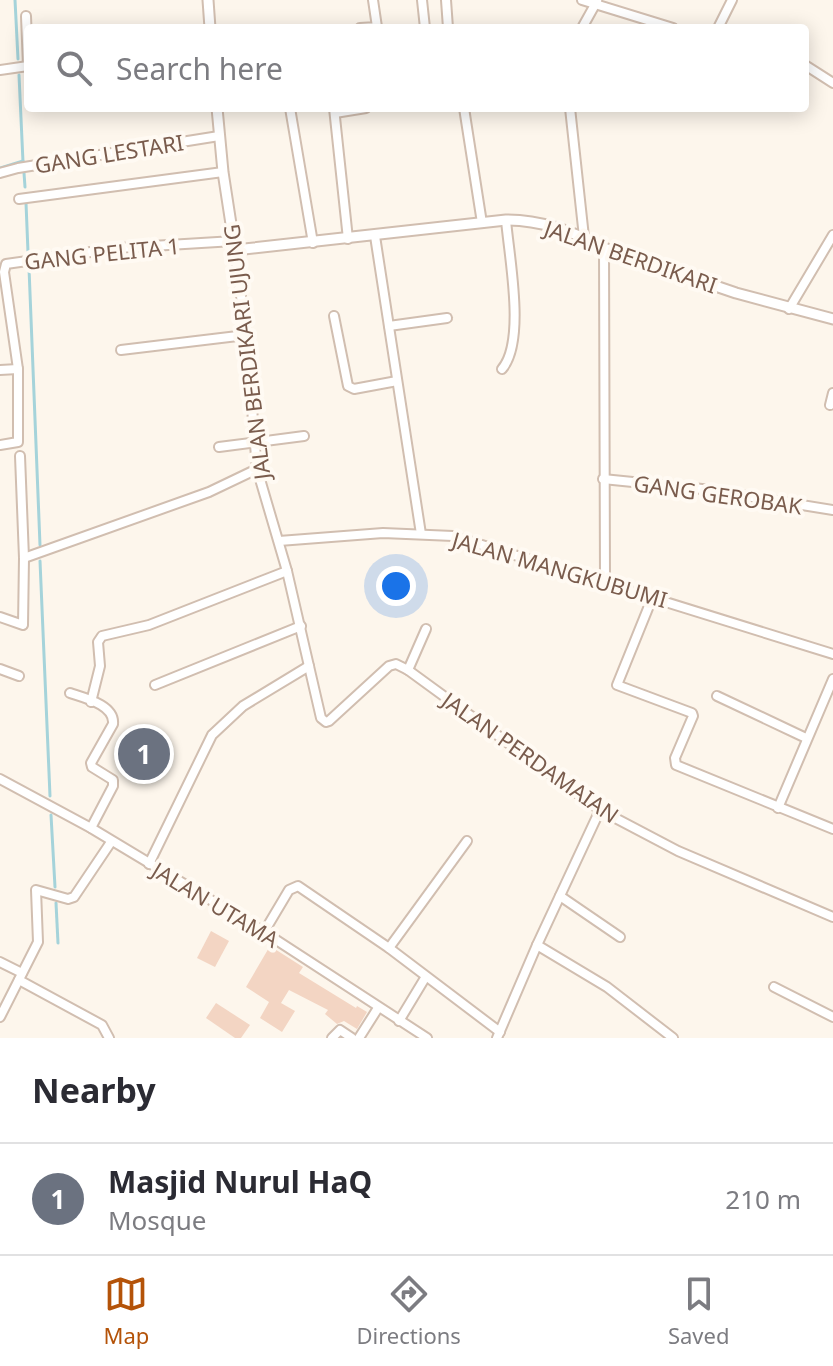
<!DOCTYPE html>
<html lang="en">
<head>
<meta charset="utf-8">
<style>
	body { margin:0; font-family:"Noto Sans",sans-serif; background:#f2f2f3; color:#2b2b33 }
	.you { position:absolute; left:396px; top:586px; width:28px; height:28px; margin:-20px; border:6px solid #fff; border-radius:50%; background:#1a73e8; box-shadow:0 0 0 12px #1a73e833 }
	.badge { display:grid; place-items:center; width:52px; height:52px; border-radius:50%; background:#b45309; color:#fff; font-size:26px; font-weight:700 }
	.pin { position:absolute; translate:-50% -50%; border:4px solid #fff; box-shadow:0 2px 8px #0006 }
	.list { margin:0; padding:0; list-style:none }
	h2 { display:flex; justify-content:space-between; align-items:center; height:104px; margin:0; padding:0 32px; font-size:34px }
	h2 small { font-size:26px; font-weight:400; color:#7c7c81 }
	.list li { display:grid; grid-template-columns:52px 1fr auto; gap:24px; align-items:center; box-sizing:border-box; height:112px; padding:0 32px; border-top:2px solid #e1e1e2 }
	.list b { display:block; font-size:30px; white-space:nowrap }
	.list p { margin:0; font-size:26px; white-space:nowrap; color:#7c7c81 }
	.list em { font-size:26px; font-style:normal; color:#7c7c81 }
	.icon { flex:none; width:44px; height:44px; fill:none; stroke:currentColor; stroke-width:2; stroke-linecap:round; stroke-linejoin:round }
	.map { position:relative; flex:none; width:833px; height:1038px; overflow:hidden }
	.search { position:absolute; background:#fff; box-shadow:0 4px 20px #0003; left:24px; right:24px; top:24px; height:88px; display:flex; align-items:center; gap:20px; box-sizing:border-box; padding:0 28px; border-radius:8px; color:#7c7c81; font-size:30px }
	.sheet { height:216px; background:#fff }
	nav { display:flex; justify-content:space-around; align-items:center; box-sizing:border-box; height:112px; border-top:2px solid #e1e1e2; background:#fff; font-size:22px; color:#7c7c81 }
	nav a { display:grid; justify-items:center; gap:4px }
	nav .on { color:#b45309 }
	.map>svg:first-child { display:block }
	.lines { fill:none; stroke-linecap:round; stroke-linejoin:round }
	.stream { stroke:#a5d3da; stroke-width:3 }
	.building { fill:#f3d5c3 }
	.minor-casing { stroke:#d1beb0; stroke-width:12 }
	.tertiary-casing { stroke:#d1beb0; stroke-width:13 }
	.minor { stroke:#fff; stroke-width:8 }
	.tertiary { stroke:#fff; stroke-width:9 }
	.labels { text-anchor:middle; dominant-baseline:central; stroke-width:8; stroke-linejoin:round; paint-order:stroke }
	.street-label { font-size:22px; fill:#7a5c4d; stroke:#fffaf3 }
</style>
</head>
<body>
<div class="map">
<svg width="833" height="1038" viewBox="0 0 833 1038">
	<rect width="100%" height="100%" fill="#fdf6ec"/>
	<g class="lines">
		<g class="stream">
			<polyline points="15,0 18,59"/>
			<polyline points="19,75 23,162"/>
			<polyline points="0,168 23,161"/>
			<polyline points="24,173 25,187"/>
			<polyline points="26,203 28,252"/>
			<polyline points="29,268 40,545"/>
			<polyline points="40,561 50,796"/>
			<polyline points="51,815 55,887"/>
			<polyline points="56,903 58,943"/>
		</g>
	</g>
	<g class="building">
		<polygon points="211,931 229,941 215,967 197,958"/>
		<polygon points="270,946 303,967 299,973 356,1008 357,1006 367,1012 357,1029 344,1021 337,1024 325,1014 328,1010 289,990 281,1003 295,1011 282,1032 260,1018 269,1002 246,987"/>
		<polygon points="216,1003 250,1025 241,1038 235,1038 206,1018"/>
	</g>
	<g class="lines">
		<defs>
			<g id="minor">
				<polyline points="422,0 425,28"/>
				<polyline points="446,0 448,28"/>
				<polyline points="582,0 673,28"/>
				<polyline points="26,16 28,66"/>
				<polyline points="360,28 377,27 373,0"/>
				<polyline points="582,28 597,1"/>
				<polyline points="718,28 732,0"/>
				<polyline points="805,65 833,83"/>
				<polyline points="0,70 28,66"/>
				<polyline points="290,108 313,243"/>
				<polyline points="334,108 348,239"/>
				<polyline points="464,108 482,223"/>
				<polyline points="570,108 584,237"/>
				<polyline points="335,113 366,108"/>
				<polyline points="0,173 18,168 219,136"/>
				<polyline points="19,199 223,172"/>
				<polyline points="375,236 421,534"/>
				<polyline points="604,248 605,581"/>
				<polyline points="235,250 246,335 257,469 287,571 321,718 326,722 329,721 389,666 396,664 408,670 600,810 678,851 833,917"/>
				<polyline points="789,309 833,235"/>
				<polyline points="334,316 348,386 354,389 397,381"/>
				<polyline points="389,326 447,318"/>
				<polyline points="121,350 246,335"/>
				<path d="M502,369C526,341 509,257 506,220"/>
				<polyline points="0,370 18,369"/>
				<polyline points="830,405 833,393"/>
				<polyline points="0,445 18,442 18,369 4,272 6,264 119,248 234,241"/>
				<polyline points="219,447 304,436"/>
				<polyline points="603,479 702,489 833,510"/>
				<polyline points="279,541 383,533 453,536 833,654"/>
				<polyline points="24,558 209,492 257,469"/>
				<polyline points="653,596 617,685 692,713 693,716 675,758 676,765 833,829"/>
				<polyline points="0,617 23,625 24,558 20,456"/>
				<polyline points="0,669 19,676"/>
				<polyline points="408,670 426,629"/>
				<polyline points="155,685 301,626"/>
				<path d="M70,693C85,698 115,705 113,724L91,763L92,767L113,780V786L91,828"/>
				<polyline points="717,696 806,738"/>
				<polyline points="91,702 100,666 98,642 102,636 149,625 287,571"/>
				<polyline points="0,779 91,828 264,932 427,1038"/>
				<polyline points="778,808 833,679"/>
				<polyline points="149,864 212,735 243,706 309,666"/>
				<polyline points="560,896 620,937"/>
				<polyline points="264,932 289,890 298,886 389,948 500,1032"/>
				<polyline points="537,945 607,987 673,1038"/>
				<polyline points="389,948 467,841"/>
				<polyline points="0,962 22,973"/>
				<polyline points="19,980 102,1025 109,1038"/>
				<polyline points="774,987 833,1017"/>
				<polyline points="0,1017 38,942 36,890 68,899 74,897 111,842"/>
				<polyline points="399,1021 425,978"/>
				<polyline points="332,1038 340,1030 352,1038"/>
				<polyline points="359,1038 378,1008"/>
				<polyline points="497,1038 537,945 600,810"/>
			</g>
			<g id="tertiary">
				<polyline points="208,0 210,28"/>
				<path d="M217,108L223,172L235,250L506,220C540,220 575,232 604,248L736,293L833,319"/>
			</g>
		</defs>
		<use href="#minor" class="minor-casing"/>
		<use href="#tertiary" class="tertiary-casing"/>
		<use href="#minor" class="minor"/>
		<use href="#tertiary" class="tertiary"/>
	</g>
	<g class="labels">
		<g class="street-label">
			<text transform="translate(109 153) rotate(-9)">GANG LESTARI</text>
			<text transform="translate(102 253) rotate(-6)">GANG PELITA 1</text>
			<text transform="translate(631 256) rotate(19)">JALAN BERDIKARI</text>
			<text transform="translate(246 352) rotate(-97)">JALAN BERDIKARI UJUNG</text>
			<text transform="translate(718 494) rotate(8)">GANG GEROBAK</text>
			<text transform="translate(560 569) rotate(16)">JALAN MANGKUBUMI</text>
			<text transform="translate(531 757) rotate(35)">JALAN PERDAMAIAN</text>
			<text transform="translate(216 904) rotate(31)">JALAN UTAMA</text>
		</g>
	</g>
</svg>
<div class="you"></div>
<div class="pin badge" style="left:144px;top:754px;background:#6b7280">1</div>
<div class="search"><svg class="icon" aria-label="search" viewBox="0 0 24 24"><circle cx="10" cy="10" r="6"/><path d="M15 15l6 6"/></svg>Search here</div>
</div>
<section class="sheet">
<h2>Nearby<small></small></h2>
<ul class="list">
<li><span class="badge" style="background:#6b7280">1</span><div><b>Masjid Nurul HaQ</b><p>Mosque</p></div><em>210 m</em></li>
</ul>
</section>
<nav>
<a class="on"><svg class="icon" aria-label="map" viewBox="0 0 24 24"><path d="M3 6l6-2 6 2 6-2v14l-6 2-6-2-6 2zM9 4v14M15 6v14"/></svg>Map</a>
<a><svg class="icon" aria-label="directions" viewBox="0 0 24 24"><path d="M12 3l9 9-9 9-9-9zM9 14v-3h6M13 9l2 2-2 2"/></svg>Directions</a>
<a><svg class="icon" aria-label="saved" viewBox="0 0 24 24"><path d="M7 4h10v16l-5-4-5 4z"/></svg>Saved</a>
</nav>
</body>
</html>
